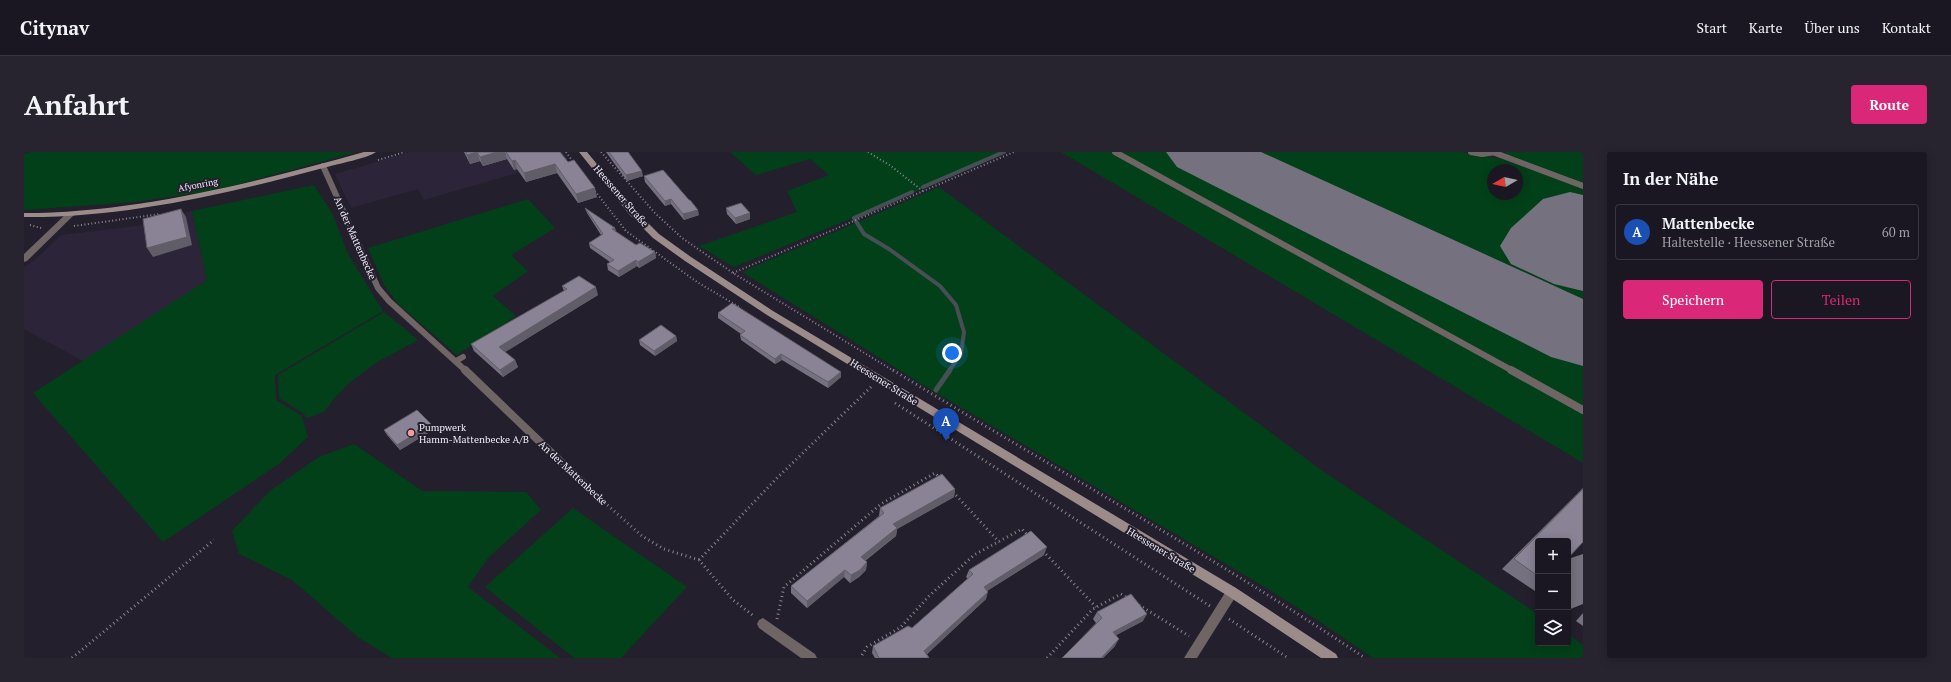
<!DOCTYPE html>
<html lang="de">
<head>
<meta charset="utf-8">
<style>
	body { margin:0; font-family:"PT Serif",serif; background:#27242f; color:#f1f3f6 }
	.controls { position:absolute; right:12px; bottom:12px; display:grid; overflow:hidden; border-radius:4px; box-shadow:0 2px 10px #0003 }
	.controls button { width:36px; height:36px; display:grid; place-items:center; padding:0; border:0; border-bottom:1px solid #383640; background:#1a1722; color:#f1f3f6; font:20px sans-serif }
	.compass { position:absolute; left:1463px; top:12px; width:36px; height:36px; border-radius:50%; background:#1a1722; box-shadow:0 2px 10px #0003; rotate:261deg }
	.you { position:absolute; left:928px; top:201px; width:14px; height:14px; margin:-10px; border:3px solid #fff; border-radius:50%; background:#1a73e8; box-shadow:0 0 0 6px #1a73e833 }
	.badge { display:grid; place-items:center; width:26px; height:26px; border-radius:50%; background:#db2777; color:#fff; font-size:13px; font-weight:700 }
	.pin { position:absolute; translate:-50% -33px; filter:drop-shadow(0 1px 2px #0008) }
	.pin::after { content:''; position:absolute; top:21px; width:14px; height:12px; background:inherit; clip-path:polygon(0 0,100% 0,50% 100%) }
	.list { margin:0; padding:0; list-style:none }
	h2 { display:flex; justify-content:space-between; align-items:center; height:52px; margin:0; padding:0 16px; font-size:17px }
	h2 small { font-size:13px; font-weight:400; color:#9f9fa5 }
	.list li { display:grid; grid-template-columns:26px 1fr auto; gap:12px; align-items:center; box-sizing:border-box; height:56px; margin:0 8px 8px; padding:0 8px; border:1px solid #383640; border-radius:4px }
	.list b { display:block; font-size:15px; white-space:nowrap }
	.list p { margin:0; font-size:13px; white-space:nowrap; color:#9f9fa5 }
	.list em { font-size:13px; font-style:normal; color:#9f9fa5 }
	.actions { display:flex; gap:8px; padding:12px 16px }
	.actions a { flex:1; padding:9px 0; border:1px solid #db2777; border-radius:4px; text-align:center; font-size:14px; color:#db2777 }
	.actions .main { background:#db2777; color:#fff }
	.icon { flex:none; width:22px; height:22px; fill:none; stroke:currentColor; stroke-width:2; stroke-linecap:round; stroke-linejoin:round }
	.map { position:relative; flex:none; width:1559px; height:506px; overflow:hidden; border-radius:4px }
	header { display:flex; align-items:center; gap:24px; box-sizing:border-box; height:56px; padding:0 20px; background:#1a1722; border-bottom:1px solid #383640 }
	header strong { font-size:19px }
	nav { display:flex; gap:22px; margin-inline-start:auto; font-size:14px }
	.intro { display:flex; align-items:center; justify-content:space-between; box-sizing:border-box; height:96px; padding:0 24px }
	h1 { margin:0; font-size:28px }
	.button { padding:10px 18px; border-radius:4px; background:#db2777; color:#fff; font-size:14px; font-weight:700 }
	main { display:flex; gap:24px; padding:0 24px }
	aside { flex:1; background:#1a1722; border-radius:4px; box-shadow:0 2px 10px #0003 }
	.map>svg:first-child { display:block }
	.built { fill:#2c2539 }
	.green { fill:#024019; fill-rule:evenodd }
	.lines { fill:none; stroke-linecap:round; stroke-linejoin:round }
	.stream-far1 { stroke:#484f54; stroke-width:4 }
	.stream { stroke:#484f54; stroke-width:5 }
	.taxiway { fill:#75717e; fill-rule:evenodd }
	.runway { fill:#75717e; fill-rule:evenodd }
	.path-far1 { stroke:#888591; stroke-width:2; stroke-dasharray:1 2.5; stroke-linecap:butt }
	.path { stroke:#888591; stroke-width:3; stroke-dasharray:1 3.5; stroke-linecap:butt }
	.lane-far1 { stroke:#6f6564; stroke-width:6 }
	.lane { stroke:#6f6564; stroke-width:8 }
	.street { fill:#6f6564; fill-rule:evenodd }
	.secondary { fill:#9b8c8a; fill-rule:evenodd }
	.wall { fill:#767180 }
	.shaded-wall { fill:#605c68 }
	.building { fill:#898395; stroke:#605c68 }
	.poi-dot { fill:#f59b9c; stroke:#231f2d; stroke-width:1.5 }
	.labels { text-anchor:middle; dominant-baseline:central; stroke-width:4; stroke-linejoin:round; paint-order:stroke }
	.far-street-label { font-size:9px; fill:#edeaf4; stroke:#231f2d }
	.street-label { font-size:10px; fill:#edeaf4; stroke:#231f2d }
	.poi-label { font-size:10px; fill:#edeaf4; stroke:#231f2d; text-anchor:start }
</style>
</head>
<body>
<header>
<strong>Citynav</strong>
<nav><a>Start</a><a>Karte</a><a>Über uns</a><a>Kontakt</a></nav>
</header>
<div class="intro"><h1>Anfahrt</h1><a class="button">Route</a></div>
<main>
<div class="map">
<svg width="1559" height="506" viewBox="0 0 1559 506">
	<rect width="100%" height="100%" fill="#231f2d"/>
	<g class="built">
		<polygon points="386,0 539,0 544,6 400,48 394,37 327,56 311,22"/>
		<polygon points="168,59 183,128 59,209 0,177 0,115 11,108 37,83 113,74"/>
	</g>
	<g class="green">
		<polygon points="7,0 333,0 208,34 173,41 111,50 0,58 0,2"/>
		<polygon points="706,0 982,0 903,35 710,115 675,94 773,60 763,39 805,23 786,7 732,23"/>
		<path d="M1037,0H1437L1478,7L1559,37V311ZM1469,18H1493V42H1469Z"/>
		<polygon points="1481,0 1559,0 1559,31 1483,3"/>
		<polygon points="290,33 308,61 324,102 359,159 251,223 252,248 278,264 284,285 256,311 139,390 9,241 183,128 168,59"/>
		<polygon points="915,35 1300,320 1514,462 1514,491 1544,491 1544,482 1559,493 1559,506 1349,506 1290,466 1244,437 904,236 718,120"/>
		<polygon points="504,47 531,76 487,103 504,119 469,144 492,164 433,203 374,152 360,133 344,96"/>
		<polygon points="360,160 394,188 352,211 325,231 309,248 300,260 282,266 280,262 255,246 254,223"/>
		<polygon points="330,292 398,339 502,340 517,358 464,406 444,435 536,506 368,506 335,486 268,428 215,402 208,379 247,338 295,305"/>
		<polygon points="549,356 663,435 597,506 550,506 461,435"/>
	</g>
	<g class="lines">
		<g class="stream-far1">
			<polyline points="899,35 980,0"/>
			<polyline points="888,40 830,66 840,82 865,97 916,134 932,153 940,180 937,202 925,219"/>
		</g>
		<polyline class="stream" points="912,238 926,218"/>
		<polygon class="taxiway" points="1559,402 1559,452 1544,458 1544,407"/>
		<g class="runway">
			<polygon points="1142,0 1237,0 1559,147 1559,214 1527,205 1153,15"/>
			<polygon points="1546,40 1559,43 1559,139 1530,132 1487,112 1476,94 1487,76 1519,47"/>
		</g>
		<g class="path-far1">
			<polyline points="542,0 550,11"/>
			<polyline points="577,0 631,61 658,86 709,121 870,219"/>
			<polyline points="844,0 867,14 900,40"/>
			<polyline points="354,8 381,0"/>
			<polyline points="571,39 602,79 673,130 717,156"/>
			<polyline points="6,73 17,76"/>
			<polyline points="50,74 136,62"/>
			<polyline points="709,121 990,0"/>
		</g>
		<g class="path">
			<path d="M869,218C1026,315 1188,403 1341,506"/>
			<polyline points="871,251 1186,454"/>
			<polyline points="929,340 975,390"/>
			<polyline points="570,341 618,384 640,397 675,408 709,448 731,465"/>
			<polyline points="1019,399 1072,455"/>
			<polyline points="675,408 753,326 848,234"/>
			<polyline points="1115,453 1165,484"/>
			<polyline points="753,467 760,435 857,352 911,321 916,326"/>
			<polyline points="1205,467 1264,506"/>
			<polyline points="838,503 843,495 877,475 905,444 950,403 998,377 1004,384"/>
			<polyline points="48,506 190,388"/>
			<polyline points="1023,506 1069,457 1097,442 1104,446"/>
		</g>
		<g class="lane-far1">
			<polyline points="1091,0 1489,219"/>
			<polyline points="1447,0 1458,2 1472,0"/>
			<polyline points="1471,1 1559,34"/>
			<polyline points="299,14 354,136 365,149 442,219"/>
			<polyline points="432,209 439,205"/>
		</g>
		<g class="lane">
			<polyline points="441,218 562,334"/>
			<polyline points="1487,218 1559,258"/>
		</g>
		<g class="street">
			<polygon points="44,60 50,60 51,62 3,109 0,110 0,102"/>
			<polygon points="1208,435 1212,436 1214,440 1212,444 1173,506 1160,506 1204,436"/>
			<polygon points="739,466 791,502 793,506 777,506 735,476 733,472 735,468"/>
		</g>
		<g class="secondary">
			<path d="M340,0H352C345,6 313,12 303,15C206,41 101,66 0,65V61C111,61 233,30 340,0Z"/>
			<polygon points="555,0 563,0 611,58 635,82 667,105 749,159 1212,436 1312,502 1314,506 1297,506 1204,444 743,163 661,109 629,86 605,62"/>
		</g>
	</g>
	<g class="wall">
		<polygon points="440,0 536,0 544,10 573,45 554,51 533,21 502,30 493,17 490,18 483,7 459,14 456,9 446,12"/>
		<polygon points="582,0 604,0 619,24 603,29"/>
		<polygon points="620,24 675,63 660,68 647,52 641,54 621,30"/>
		<polygon points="561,56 591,76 592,80 612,93 631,100 632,106 615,116 613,114 595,125 584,118 583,112 586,110 566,96 565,91 577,83 563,61"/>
		<polygon points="702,56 726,67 712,72 703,62"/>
		<polygon points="538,134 574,143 481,200 491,208 494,215 479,225 450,199 447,192 540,139"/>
		<polygon points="694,161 817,225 804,236 758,208 751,212 717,188 716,183 717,182 694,166"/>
		<polygon points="652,184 653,189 631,204 616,193 615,188"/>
		<polygon points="407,272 409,278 376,298 363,283 360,278"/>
		<polygon points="1559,336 1559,390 1514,389 1514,436 1511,439 1478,417"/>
		<polygon points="931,337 930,345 873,377 872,384 841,409 843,410 842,418 835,425 826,431 820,425 783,456 767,441 767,434 855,364 856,356"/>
		<polygon points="1020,403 963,439 962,447 903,502 905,506 851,506 848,501 849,494 888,476 944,427 942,425 945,418"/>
		<polygon points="1073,460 1119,469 1092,483 1091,494 1079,506 1038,506 1072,471 1069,467"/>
		<polygon points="1559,461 1559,474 1552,469"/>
	</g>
	<g class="shaded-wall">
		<polygon points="453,0 456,9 446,12 443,3"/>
		<polygon points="473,0 481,0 483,7 459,14 456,5"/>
		<polygon points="491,8 493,17 490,18 488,9"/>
		<polygon points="531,12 533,21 502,30 500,21"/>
		<polygon points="618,19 619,24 603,29 602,23"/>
		<polygon points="571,36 573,45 554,51 552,42"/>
		<polygon points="647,47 647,52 641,54 641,49"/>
		<polygon points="157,57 162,65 168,93 129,105 123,96"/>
		<polygon points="674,58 675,63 660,68 659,62"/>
		<polygon points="726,61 726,67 712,72 711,66"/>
		<polygon points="591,76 592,81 588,77"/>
		<polygon points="631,100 632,106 615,116 614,110"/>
		<polygon points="612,108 613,114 595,125 594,119"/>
		<polygon points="572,135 574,143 478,202 475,195"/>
		<polygon points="652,184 653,189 631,204 630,199"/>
		<polygon points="757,202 758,208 751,212 751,207"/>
		<polygon points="491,208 494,215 479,225 476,218"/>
		<polygon points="817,220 817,225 804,236 804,230"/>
		<polygon points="407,272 409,278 376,298 373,293"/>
		<polygon points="931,337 930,345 873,377 872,384 836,412 837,405 869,372"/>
		<polygon points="1023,395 1020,403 958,442 960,435"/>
		<polygon points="843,410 842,418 835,425 826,431 827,423"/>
		<polygon points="821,418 820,425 783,456 783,449"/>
		<polygon points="964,440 962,447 899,506 900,499"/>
		<polygon points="1123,462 1119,469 1085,487 1089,480"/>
		<polygon points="1095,487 1091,494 1079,506 1077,506"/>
	</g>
	<g class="building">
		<polygon points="442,0 453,0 443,3"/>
		<polygon points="453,0 473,0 456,5"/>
		<polygon points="482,0 536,0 544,10 550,8 571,36 552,42 531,12 500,21 491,8 488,9"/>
		<polygon points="585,0 604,0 618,19 602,23"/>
		<polygon points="639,18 665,48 666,48 674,58 659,62 647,47 641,49 620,24"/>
		<polygon points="717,51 726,61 711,66 702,56"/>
		<polygon points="561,56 591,76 588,77 612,93 616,91 631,100 614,110 612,108 594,119 583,112 590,108 565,91 579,82"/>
		<polygon points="157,57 163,85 123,96 119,67"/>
		<polygon points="555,124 572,135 475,195 491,208 476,218 447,192 543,137 538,134"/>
		<polygon points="708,151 817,220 804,230 757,202 751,207 716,183 721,179 694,161"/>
		<polygon points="637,173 652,184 630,199 615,188"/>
		<polygon points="393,258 407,272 373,293 360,278"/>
		<polygon points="918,322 931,337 869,372 873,376 837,405 843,410 836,418 827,423 821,418 783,449 767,434 860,361 856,356"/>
		<polygon points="1559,337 1559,390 1544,406 1544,389 1514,389 1514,424 1490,407"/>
		<polygon points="1007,379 1023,395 960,435 964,440 900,499 905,506 855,506 849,494 884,474 888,476 949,422 945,418"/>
		<polygon points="1107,442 1123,462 1089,480 1095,487 1077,506 1038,506 1078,466 1073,460"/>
	</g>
	<circle class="poi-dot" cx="387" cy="281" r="4"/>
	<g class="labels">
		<g class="far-street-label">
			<text transform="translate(174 33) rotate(-11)">Afyonring</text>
		</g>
		<g class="street-label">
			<text transform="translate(597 44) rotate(49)">Heessener Straße</text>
			<text transform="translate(331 86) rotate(66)">An der Mattenbecke</text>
			<text transform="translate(860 230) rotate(32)">Heessener Straße</text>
			<text transform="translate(549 321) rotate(43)">An der Mattenbecke</text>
			<text transform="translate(1137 398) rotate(31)">Heessener Straße</text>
		</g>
		<g class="poi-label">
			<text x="395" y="275">Pumpwerk<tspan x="395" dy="12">Hamm-Mattenbecke A/B</tspan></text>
		</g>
	</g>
</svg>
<div class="controls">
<button>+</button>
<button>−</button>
<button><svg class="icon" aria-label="layers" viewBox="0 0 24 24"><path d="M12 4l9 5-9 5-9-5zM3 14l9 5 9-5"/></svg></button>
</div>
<svg class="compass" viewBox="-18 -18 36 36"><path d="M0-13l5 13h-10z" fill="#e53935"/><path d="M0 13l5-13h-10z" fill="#9f9fa5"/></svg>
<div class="you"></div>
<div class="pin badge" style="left:922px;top:289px;background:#1a4fb4">A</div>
</div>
<aside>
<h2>In der Nähe<small></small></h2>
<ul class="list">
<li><span class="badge" style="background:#1a4fb4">A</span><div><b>Mattenbecke</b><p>Haltestelle · Heessener Straße</p></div><em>60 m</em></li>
</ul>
<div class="actions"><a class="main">Speichern</a><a>Teilen</a></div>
</aside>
</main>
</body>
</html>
